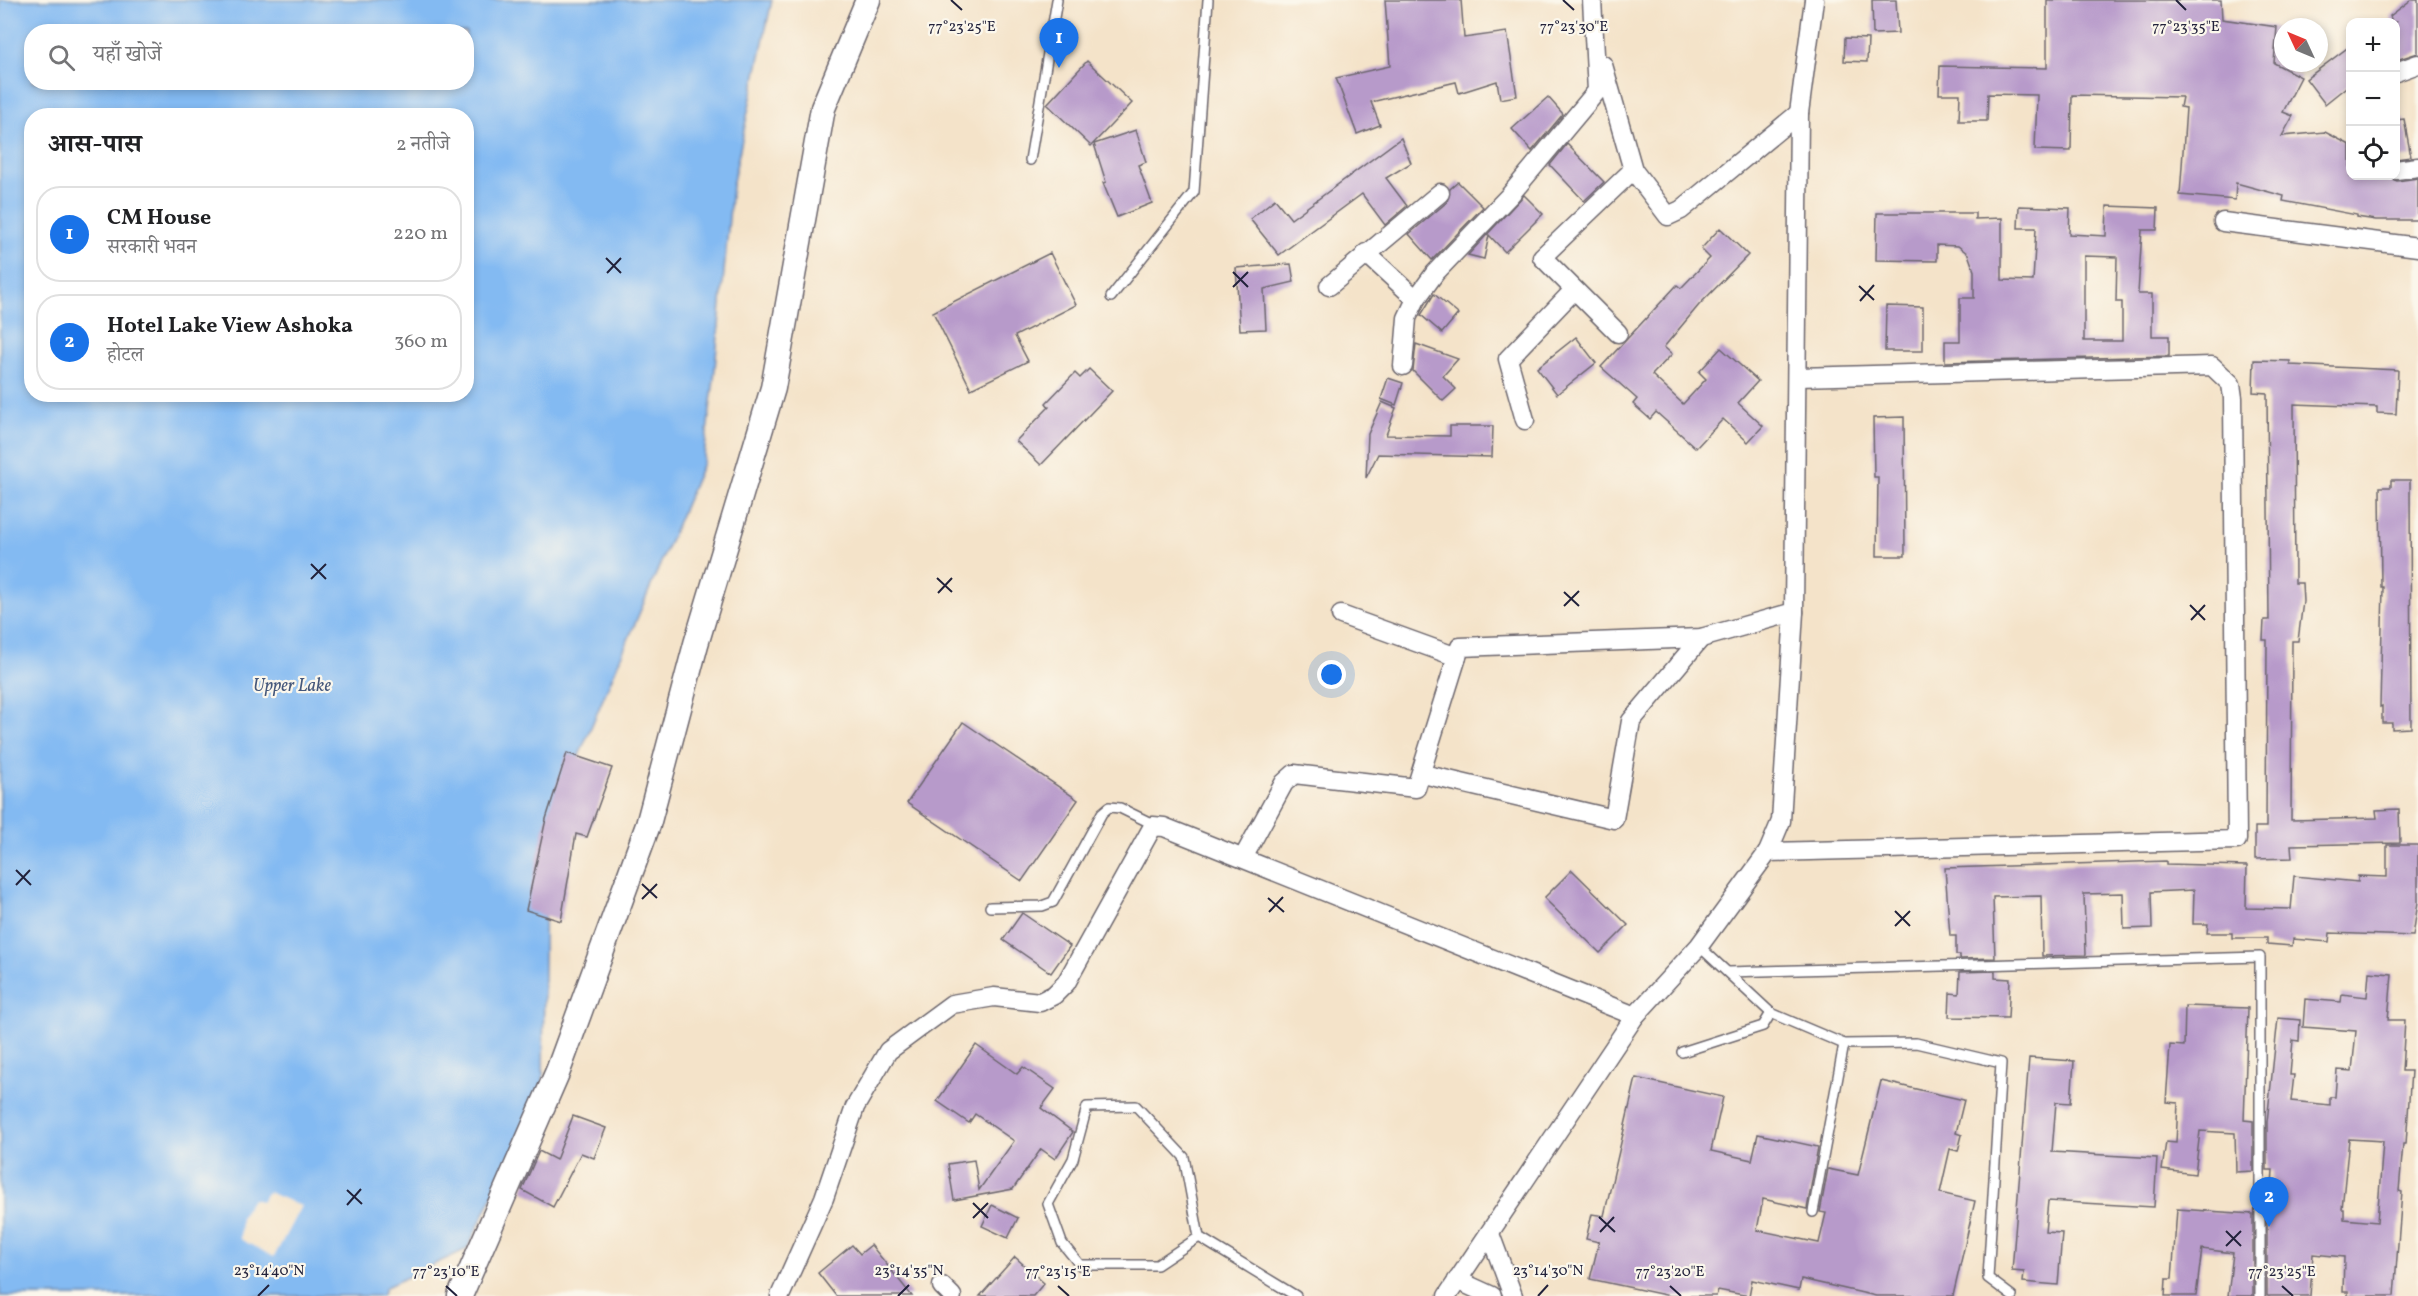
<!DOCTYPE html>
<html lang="hi">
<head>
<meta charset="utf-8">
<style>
	body { margin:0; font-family:Vollkorn,"Noto Serif Devanagari",serif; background:#f6f6f6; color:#202124 }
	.controls { position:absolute; right:18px; top:18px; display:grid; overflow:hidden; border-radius:12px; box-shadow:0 3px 9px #0003 }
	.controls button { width:54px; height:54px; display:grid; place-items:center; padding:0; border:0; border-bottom:2px solid #e0e0e0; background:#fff; color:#202124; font:30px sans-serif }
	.compass { position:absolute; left:2274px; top:18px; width:54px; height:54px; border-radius:50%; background:#fff; box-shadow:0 3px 9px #0003; rotate:314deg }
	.you { position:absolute; left:1332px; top:675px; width:21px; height:21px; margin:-15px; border:4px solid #fff; border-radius:50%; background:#1a73e8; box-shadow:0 0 0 9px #1a73e833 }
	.badge { display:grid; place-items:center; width:39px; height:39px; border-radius:50%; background:#1a73e8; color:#fff; font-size:20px; font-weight:700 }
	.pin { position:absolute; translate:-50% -50px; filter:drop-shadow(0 2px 3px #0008) }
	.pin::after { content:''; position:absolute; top:32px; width:21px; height:18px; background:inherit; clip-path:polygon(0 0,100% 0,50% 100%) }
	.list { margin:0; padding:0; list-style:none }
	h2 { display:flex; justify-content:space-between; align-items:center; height:78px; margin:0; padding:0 24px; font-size:26px }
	h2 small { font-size:20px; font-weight:400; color:#757577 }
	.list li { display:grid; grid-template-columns:39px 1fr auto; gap:18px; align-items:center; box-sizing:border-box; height:96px; margin:0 12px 12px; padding:0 12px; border:2px solid #e0e0e0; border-radius:24px }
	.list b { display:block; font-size:22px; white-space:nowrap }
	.list p { margin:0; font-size:20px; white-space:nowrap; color:#757577 }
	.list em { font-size:20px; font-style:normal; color:#757577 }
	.icon { flex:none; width:33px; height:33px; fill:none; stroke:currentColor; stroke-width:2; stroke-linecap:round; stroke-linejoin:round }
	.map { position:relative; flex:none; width:2418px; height:1296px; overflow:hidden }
	.search { position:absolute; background:#fff; box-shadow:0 3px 9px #0003; left:24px; top:24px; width:450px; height:66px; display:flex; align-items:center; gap:15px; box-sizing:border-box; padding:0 21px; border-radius:24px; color:#757577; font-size:22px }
	.panel { position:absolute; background:#fff; box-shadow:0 3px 9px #0003; left:24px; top:108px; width:450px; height:294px; border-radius:24px }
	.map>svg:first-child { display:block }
	.water { fill:#83baf2; stroke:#526e96; stroke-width:1.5; fill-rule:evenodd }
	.pier { fill:#f4e3c9 }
	.building { fill:#b79aca; fill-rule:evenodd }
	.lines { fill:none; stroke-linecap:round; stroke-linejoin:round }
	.service-casing { stroke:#6c666d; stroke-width:12 }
	.minor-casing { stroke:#6c666d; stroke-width:21 }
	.tertiary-casing { stroke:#6c666d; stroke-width:27 }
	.service { stroke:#fff; stroke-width:9 }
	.minor { stroke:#fff; stroke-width:18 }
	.tertiary { stroke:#fff; stroke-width:24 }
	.ticks { fill:none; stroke:#22223b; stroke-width:2 }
	.labels { text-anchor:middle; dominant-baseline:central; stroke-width:4.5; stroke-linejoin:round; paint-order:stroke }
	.water-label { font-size:18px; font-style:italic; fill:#44577b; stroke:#fbf7ec }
	.ticks-label { font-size:15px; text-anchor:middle; fill:#22223b; stroke:#fbf7ec; stroke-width:4.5; stroke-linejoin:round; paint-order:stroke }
</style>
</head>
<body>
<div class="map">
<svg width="2418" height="1296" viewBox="0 0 2418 1296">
	<rect width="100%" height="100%" fill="#fbf7ec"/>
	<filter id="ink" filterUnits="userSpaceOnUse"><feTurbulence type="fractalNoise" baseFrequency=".0167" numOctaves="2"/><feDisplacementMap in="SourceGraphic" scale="12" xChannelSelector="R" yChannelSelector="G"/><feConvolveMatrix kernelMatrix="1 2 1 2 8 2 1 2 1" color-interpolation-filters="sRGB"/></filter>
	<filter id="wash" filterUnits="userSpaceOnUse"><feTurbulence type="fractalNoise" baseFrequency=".008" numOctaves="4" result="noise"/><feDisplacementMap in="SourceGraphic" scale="24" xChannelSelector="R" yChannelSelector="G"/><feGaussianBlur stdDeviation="1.35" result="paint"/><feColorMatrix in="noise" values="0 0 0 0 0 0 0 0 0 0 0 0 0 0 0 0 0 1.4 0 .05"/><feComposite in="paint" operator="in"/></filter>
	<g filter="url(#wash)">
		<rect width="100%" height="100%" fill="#f4e3c9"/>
		<path class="water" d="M0,0H772L732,186L714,379L703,463L575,765L545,849L543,1091L467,1249L386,1287L382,1296H0ZM32,32H466V82H32ZM32,116H466V394H32Z"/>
		<polygon class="pier" points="268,1192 301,1206 274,1257 240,1239 241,1217 252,1199 261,1201"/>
		<g id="blocks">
			<g class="building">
				<polygon points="1385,0 1461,0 1464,38 1507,32 1517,96 1500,99 1497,81 1459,93 1456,82 1371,102 1380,125 1357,134 1336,78 1390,66"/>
				<polygon points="1872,0 1896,0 1898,33 1873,34"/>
				<polygon points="2047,0 2221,0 2222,19 2277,27 2274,63 2301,77 2283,112 2293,116 2282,136 2325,132 2350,145 2350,176 2387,177 2397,181 2418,178 2418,220 2376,220 2357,217 2357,215 2283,201 2284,196 2236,183 2235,200 2180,195 2186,108 2180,107 2182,97 2072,95 2071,151 2035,150 2037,95 1988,94 1987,121 1959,121 1960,94 1939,94 1940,66 2047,68"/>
				<polygon points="2411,0 2418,0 2418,53 2396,60 2396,22 2392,22 2390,16"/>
				<polygon points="1845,38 1868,39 1867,62 1844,61"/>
				<polygon points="2350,46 2350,84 2325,104 2306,79"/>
				<polygon points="1087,61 1132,103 1091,146 1047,104"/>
				<polygon points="1548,97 1563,114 1532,151 1512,129"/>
				<polygon points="2404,119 2411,157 2396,159 2396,120"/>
				<polygon points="1136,130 1146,162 1138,165 1152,203 1117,217 1103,183 1106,182 1094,144"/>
				<polygon points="1401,138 1411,163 1386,178 1407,206 1385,225 1362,194 1279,255 1250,219 1275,199 1291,219"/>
				<polygon points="1567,144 1604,182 1584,201 1550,165"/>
				<polygon points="1458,182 1483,207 1432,260 1409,234 1447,202 1450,189"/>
				<polygon points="1524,195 1543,214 1505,252 1489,235 1484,259 1468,255"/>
				<path d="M2019,206L2070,208L2069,234L2106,236L2107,206L2158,208L2157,230H2142L2138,294H2152V336H2169V356L1945,362V341H1960V298H1974V271L1968,254L1958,246L1937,245V261L1876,260L1877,213H1975V219L2002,218V280L2033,281L2036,228H2018ZM2084,256L2117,257L2116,302H2122V341H2084Z"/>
				<polygon points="1720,228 1748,255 1699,305 1664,347 1672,354 1652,375 1683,404 1706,379 1699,372 1721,348 1758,381 1738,403 1763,426 1748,442 1723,419 1696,448 1656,412 1650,419 1633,404 1637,399 1601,367 1677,285 1681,288 1710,258 1701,249"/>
				<polygon points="1050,253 1076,305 1015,336 1028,361 971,389 933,312"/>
				<polygon points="1291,264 1294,282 1264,289 1266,329 1240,330 1236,268"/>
				<polygon points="1434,294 1458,314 1442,333 1421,315"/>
				<polygon points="1886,306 1923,307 1923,351 1885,351"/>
				<polygon points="1576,337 1596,363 1557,394 1537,368"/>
				<polygon points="1416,344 1458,359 1443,376 1456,389 1443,401 1413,371"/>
				<polygon points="2254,360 2290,361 2290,365 2398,370 2396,414 2377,413 2377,407 2294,404 2295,583 2302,583 2303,601 2298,641 2292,641 2291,820 2377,818 2376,810 2399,809 2400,843 2291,845 2292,858 2255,859 2255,827 2266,827 2267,640 2263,640 2264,620 2269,620 2267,393 2253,392"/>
				<polygon points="1089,369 1112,391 1041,465 1016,441 1049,407 1046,403 1075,373 1080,378"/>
				<polygon points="1388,378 1403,383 1396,405 1381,399"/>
				<polygon points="1382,402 1396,408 1386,435 1450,436 1450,426 1493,426 1492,457 1378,454 1366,478 1368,434"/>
				<polygon points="1904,417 1905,556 1877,556 1878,477 1874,477 1873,418"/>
				<polygon points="2391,480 2410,480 2411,728 2392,729 2392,723 2382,723 2382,706 2380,707 2383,587 2381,587 2380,487 2391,487"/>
				<polygon points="963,722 1078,800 1022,881 907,803"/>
				<polygon points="567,753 612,768 587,837 576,834 561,921 526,910 546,819"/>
				<polygon points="2387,845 2418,845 2418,902 2413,936 2330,933 2329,942 2293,939 2292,946 2267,944 2267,938 2232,938 2232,933 2207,933 2208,924 2193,924 2194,890 2151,892 2152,928 2124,929 2123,893 2084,894 2086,955 2042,956 2041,896 1993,897 1995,958 1960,959 1960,955 1956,955 1956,936 1950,936 1945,868 2166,861 2166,864 2247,866 2246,908 2291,909 2294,876 2358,882 2358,876 2387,877"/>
				<polygon points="1572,870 1628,925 1600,953 1544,898"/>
				<polygon points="1022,913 1070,946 1051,973 1003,940"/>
				<polygon points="1995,971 1995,978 2010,979 2008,1018 1949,1017 1950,993 1959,994 1960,972"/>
				<path d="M2369,972L2392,974L2388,1020H2405L2402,1071H2411L2406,1144H2403L2399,1191L2402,1192L2394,1296H2348V1292H2343L2344,1257L2313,1254L2310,1296H2267V1215H2270L2273,1170H2267V1122L2278,1018L2300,1020L2299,1041L2293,1040L2290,1075H2294L2291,1101L2330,1105V1097H2335L2337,1070L2352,1071L2356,1031L2303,1027L2305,999L2341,1002L2342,994L2367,997ZM2349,1139L2383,1141L2377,1222L2344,1219V1209H2342Z"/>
				<polygon points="2185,1006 2248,1008 2244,1120 2253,1121 2253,1171 2236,1172 2235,1133 2200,1131 2195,1174 2162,1170 2166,1142 2176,1143 2178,1103 2166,1102 2170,1045 2184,1046"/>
				<polygon points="976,1045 1017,1074 1023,1067 1055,1089 1041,1108 1073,1132 1055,1159 1041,1149 1013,1189 954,1200 948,1164 974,1160 979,1190 1014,1141 975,1114 969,1123 937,1101"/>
				<polygon points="2029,1058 2074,1061 2071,1103 2056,1102 2052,1152 2157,1158 2154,1207 2048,1201 2045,1232 2062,1233 2058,1285 2023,1282 2024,1272 2012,1271"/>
				<polygon points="1636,1078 1723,1097 1711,1151 1752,1160 1758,1134 1818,1147 1807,1209 1763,1199 1757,1230 1819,1243 1826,1213 1820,1212 1828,1169 1858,1175 1881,1081 1964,1100 1956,1133 1962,1135 1958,1151 1950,1149 1940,1193 1975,1201 1953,1296 1876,1296 1801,1279 1799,1290 1752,1280 1749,1296 1718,1290 1716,1296 1670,1296 1590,1279 1599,1242 1586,1239 1592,1214 1604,1216"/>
				<polygon points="573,1116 606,1128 594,1158 581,1153 553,1207 522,1190 539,1151 556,1160"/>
				<polygon points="992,1205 1018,1218 1008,1238 982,1226"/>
				<polygon points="2177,1209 2253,1214 2253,1296 2228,1296 2233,1253 2202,1249 2196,1296 2165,1296 2166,1279 2172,1279"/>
				<polygon points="852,1245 860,1254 871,1245 912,1296 836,1296 818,1273"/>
				<polygon points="1015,1257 1044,1283 1033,1296 980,1296"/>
			</g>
		</g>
	</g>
	<g filter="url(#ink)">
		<use href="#blocks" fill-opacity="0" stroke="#6c666d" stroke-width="1.5"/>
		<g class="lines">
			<defs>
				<g id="service">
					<polyline points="1030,160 1057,0"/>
					<polyline points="1111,297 1194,192 1208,0"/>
					<polyline points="990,907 1042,906 1053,902 1102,813 1109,807 1120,808 1157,826"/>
					<polyline points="1699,946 1771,1013 1844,1044 1916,1043 2001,1063 1988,1278 2012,1296"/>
					<polyline points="1729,972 2260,957 2260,1296"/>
					<polyline points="1682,1052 1763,1026 1771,1013"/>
					<polyline points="1813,1212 1844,1044"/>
					<polyline points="1199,1237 1157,1265 1080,1265 1062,1243 1048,1204 1073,1159 1087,1107 1136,1106 1184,1157 1199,1237 1296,1296"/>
				</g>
				<g id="minor">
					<polyline points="1603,65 1633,170"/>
					<polyline points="2396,72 2418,64"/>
					<polyline points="2396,170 2418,167"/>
					<polyline points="2223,222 2418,247"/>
					<polyline points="1366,253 1416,299"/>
					<polyline points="1329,286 1440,193"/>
					<polyline points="1618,333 1542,257 1633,170 1668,216 1681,210 1799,113"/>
					<polyline points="1403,366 1407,318 1416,299 1435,273 1510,195 1597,91 1592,0"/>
					<polyline points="1525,420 1508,359 1574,290"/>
					<polyline points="1341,615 1457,657"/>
					<polyline points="1423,774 1614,819 1631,721 1701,638"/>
					<polyline points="1768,852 2237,840 2233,398 2231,384 2212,366 1798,377"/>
					<polyline points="1243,858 1284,783 1294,774 1416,788 1460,647 1701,638 1794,612"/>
					<polyline points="1490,1234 1513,1296"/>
					<polyline points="1457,1280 1492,1296"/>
					<polyline points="942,1286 952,1296"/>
					<polyline points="780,1296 824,1198 855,1107 888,1051 952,1004 994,997 1040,1002 1054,995 1066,983 1153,826 1164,827 1635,1016"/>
					<polyline points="1447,1296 1635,1016 1699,946 1768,852 1781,821 1794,612 1799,113 1814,0"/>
				</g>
				<polyline id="tertiary" points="460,1296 558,1071 648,825 696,644 773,388 823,108 868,0"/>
			</defs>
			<use href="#service" class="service-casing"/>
			<use href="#minor" class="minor-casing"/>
			<use href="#tertiary" class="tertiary-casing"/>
			<use href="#service" class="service"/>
			<use href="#minor" class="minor"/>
			<use href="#tertiary" class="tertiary"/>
		</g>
	</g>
	<path class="ticks" d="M951,0L962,10M1563,0L1574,10M2176,0L2186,10M606,258L621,273M1233,272L1248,287M607,273L621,258M1859,286L1874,300M1233,287L1248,272M1860,301L1874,285M311,564L326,579M937,578L952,592M311,579L326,564M1564,592L1579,606M938,593L952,578M2190,605L2205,620M1564,606L1579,591M2191,620L2205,605M16,870L31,885M642,884L657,898M16,885L30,870M1268,898L1284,912M642,899L657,884M1895,911L1910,926M1269,912L1283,897M1895,926L1910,911M347,1190L362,1204M973,1203L988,1218M347,1205L361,1189M1599,1217L1615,1232M973,1218L988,1203M2226,1231L2241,1246M1600,1232L1614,1217M2226,1246L2241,1231M446,1286L457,1296M1058,1286L1069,1296M1670,1286L1681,1296M2282,1286L2293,1296M258,1296L269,1285M898,1296L909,1285M1538,1296L1548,1285"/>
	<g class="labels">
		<g class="water-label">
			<text x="292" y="686">Upper Lake</text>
		</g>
	</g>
	<g class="ticks-label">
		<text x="962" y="31">77°23'25"E</text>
		<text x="1574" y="31">77°23'30"E</text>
		<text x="2186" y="31">77°23'35"E</text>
		<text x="269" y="1275">23°14'40"N</text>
		<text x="909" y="1275">23°14'35"N</text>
		<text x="1548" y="1275">23°14'30"N</text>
		<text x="446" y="1276">77°23'10"E</text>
		<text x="1058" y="1276">77°23'15"E</text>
		<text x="1670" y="1276">77°23'20"E</text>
		<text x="2282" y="1276">77°23'25"E</text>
	</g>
</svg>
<div class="controls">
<button>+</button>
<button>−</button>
<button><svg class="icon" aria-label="locate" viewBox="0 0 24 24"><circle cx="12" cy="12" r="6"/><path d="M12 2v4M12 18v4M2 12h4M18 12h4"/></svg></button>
</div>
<svg class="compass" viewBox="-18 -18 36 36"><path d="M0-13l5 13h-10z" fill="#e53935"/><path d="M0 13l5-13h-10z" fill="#757577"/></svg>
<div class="you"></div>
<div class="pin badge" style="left:1059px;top:68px">1</div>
<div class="pin badge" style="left:2269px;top:1227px">2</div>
<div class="search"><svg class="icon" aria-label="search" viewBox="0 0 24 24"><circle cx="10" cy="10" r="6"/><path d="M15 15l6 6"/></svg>यहाँ खोजें</div>
<section class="panel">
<h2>आस-पास<small>2 नतीजे</small></h2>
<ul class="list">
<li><span class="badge">1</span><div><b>CM House</b><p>सरकारी भवन</p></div><em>220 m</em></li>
<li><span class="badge">2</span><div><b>Hotel Lake View Ashoka</b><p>होटल</p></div><em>360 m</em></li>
</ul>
</section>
</div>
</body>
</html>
